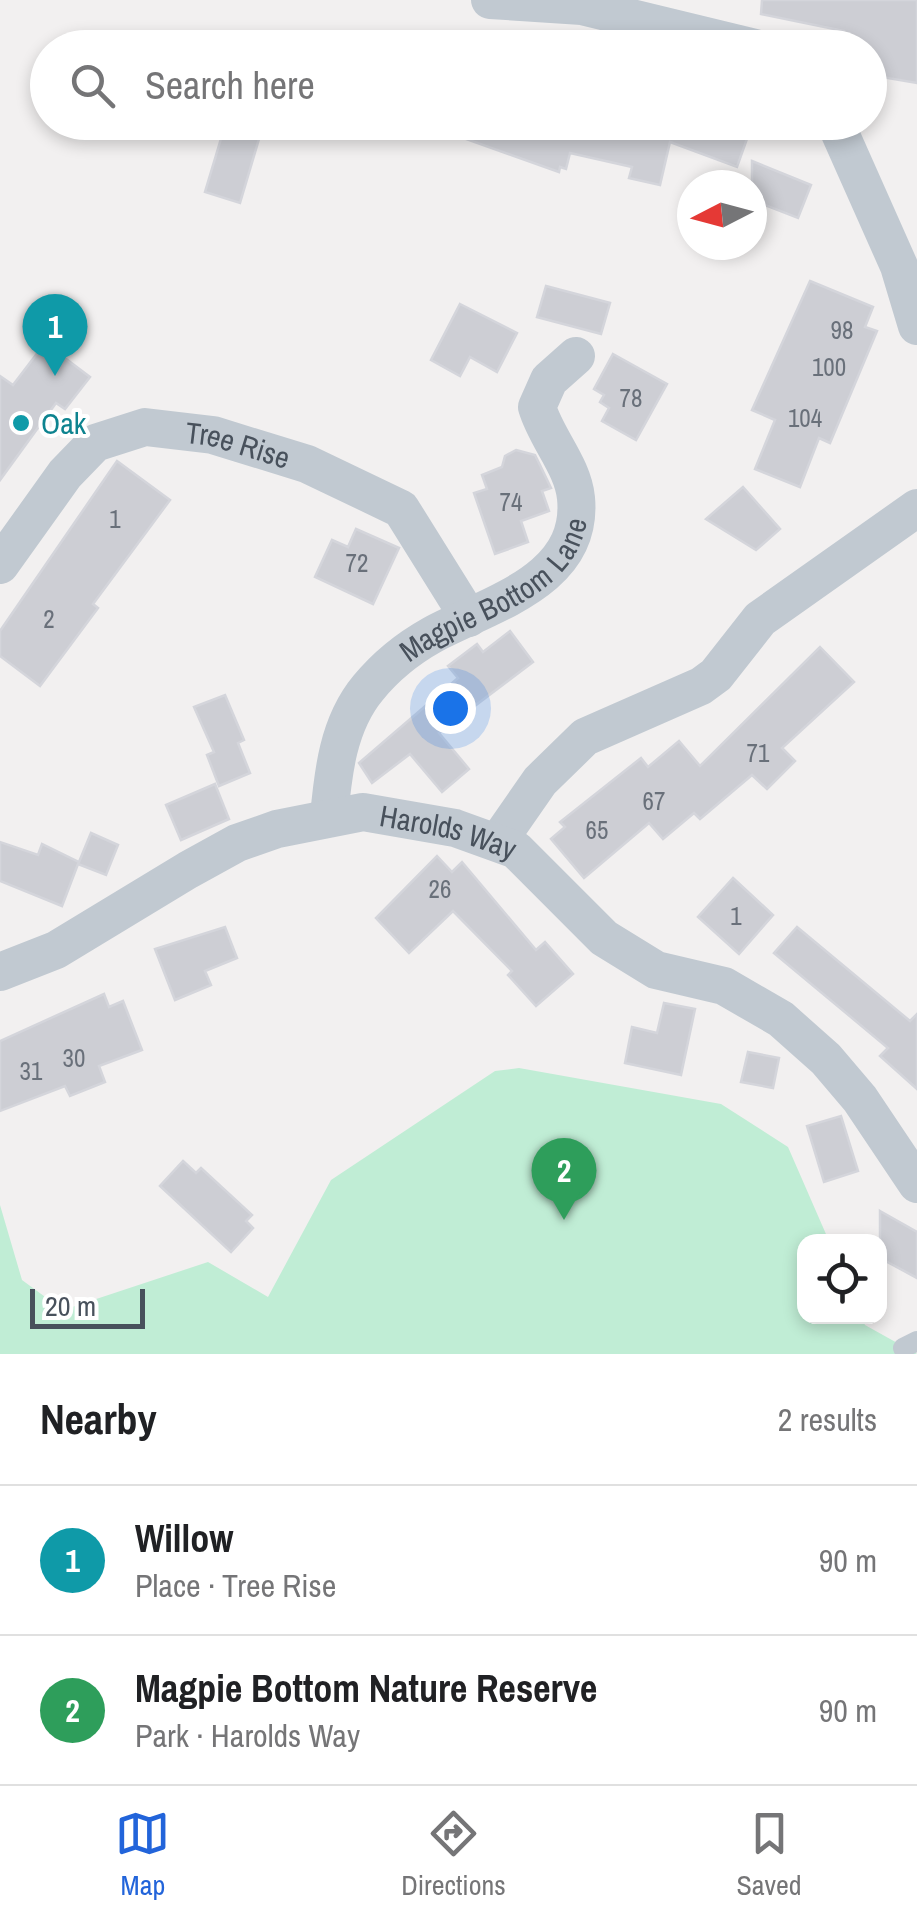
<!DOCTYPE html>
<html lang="en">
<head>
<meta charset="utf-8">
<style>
	body { margin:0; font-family:"Archivo Narrow",sans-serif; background:#f2f2f2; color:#202124 }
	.controls { position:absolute; right:30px; bottom:30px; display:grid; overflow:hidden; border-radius:20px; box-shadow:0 5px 15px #0003 }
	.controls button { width:90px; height:90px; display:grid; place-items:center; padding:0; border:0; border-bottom:2px solid #e0e0e0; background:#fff; color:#202124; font:50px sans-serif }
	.compass { position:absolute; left:677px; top:170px; width:90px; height:90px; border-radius:50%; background:#fff; box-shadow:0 5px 15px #0003; rotate:264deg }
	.scale { position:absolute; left:30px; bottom:25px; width:115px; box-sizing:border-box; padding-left:10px; border:5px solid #48515c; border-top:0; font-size:28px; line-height:35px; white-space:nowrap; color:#48515c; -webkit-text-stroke:8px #fff; paint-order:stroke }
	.you { position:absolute; left:450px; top:708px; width:35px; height:35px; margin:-25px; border:8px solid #fff; border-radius:50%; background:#1a73e8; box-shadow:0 0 0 15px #1a73e833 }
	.badge { display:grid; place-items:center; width:65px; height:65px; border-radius:50%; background:#2264da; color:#fff; font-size:32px; font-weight:700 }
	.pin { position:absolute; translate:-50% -82px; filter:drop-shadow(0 2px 5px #0008) }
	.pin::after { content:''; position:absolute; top:52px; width:35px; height:30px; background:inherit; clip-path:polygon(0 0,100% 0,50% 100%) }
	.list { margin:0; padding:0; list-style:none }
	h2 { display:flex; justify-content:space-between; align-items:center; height:130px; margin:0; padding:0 40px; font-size:42px }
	h2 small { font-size:32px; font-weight:400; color:#757577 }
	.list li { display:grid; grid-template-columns:65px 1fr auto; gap:30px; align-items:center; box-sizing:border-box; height:150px; padding:0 40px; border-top:2px solid #e0e0e0 }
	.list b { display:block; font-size:38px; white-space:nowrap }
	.list p { margin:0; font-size:32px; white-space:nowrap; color:#757577 }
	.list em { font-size:32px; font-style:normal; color:#757577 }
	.icon { flex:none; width:55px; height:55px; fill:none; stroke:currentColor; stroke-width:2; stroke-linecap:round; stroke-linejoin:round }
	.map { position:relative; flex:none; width:917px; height:1354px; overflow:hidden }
	.search { position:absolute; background:#fff; box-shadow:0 5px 15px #0003; left:30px; right:30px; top:30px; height:110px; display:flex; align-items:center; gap:25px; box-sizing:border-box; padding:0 35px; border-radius:55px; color:#757577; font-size:38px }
	.sheet { height:430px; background:#fff }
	nav { display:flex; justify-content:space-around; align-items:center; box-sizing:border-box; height:140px; border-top:2px solid #e0e0e0; background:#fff; font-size:28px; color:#757577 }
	nav a { display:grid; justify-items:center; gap:5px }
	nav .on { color:#2264da }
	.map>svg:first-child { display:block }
	.green { fill:#c0edd5 }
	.building { fill:#cdced4; stroke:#d4d5db; stroke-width:2.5 }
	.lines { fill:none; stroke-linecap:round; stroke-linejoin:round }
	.service { stroke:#c1c9d1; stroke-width:20 }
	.minor { stroke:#c1c9d1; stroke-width:38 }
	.culture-dot { fill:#0f9aa8; stroke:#fff; stroke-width:4 }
	.labels { text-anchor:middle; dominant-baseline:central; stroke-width:8; stroke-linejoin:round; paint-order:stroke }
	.number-label { font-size:25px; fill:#69707a }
	.culture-label { font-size:30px; fill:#0d838f; stroke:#fff; text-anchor:start }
	.street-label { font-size:30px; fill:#48515c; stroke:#fff }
</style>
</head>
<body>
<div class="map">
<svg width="917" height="1354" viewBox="0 0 917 1354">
	<rect width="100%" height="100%" fill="#f2f0f0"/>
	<polygon class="green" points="519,1068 721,1104 788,1147 829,1241 804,1242 804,1316 861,1317 865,1325 917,1354 0,1354 0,1205 22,1280 63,1310 208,1262 268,1297 331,1180 495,1071"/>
	<g class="building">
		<polygon points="762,0 917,0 917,83 870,75 870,48 842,48 844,31 761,14"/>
		<polygon points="226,122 264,122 240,203 205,192"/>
		<polygon points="439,122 753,122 737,167 670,142 660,185 629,178 632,167 570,153 566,169 560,167 559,172 438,129"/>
		<polygon points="752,161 811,185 798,218 752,200"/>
		<polygon points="810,281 873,307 865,327 877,331 830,443 819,438 800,487 755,469 775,420 752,410"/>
		<polygon points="546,286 610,303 601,334 537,317"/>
		<polygon points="460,304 517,333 497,372 470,357 460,376 431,360"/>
		<polygon points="45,343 90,377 65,409 56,403 0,480 0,376 13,385"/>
		<polygon points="613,354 667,384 636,440 602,421 609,408 600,402 604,395 594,389"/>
		<polygon points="516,450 535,455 539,463 551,488 542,491 549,511 521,521 528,542 495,554 474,493 487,489 482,475 502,467 505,456"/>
		<polygon points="117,461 170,500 93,604 98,608 40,686 0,656 0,631"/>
		<polygon points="743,487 780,529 756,550 706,519"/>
		<polygon points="356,529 399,548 373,604 315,577 332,540 348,547"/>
		<polygon points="510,631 533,662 439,733 469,769 442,792 410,754 372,783 359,763 458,678 448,666 477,644 483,652"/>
		<polygon points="820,647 854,682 782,748 795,761 767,789 752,775 700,819 694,813 663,839 649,823 584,878 551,839 565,827 560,822 641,758 648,767 679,741 700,766"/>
		<polygon points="225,695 244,740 238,743 250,773 219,786 207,755 214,752 194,707"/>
		<polygon points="215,784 229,819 181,840 166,805"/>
		<polygon points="91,833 118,845 106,875 78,864 62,906 0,881 0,842 38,855 42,844 79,862"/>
		<polygon points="437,856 452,872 462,862 536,950 545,942 573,974 536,1006 508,975 512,971 453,911 409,953 376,918"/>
		<polygon points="733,878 773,915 739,954 698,917"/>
		<polygon points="225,927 237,958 205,971 211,985 175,1000 155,949"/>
		<polygon points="797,927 910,1021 917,1014 917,1089 880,1056 888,1048 774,953"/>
		<polygon points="104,994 109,1007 123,1001 142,1050 99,1066 105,1082 70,1096 65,1086 0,1111 0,1041"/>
		<polygon points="664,1003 695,1009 681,1075 625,1063 632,1027 657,1033"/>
		<polygon points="748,1052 779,1058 773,1088 741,1082"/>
		<polygon points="841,1116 858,1171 824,1182 807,1126"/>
		<polygon points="183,1161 196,1173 201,1168 252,1215 246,1221 253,1228 231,1252 160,1186"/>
		<polygon points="880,1211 917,1232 917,1278 880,1258"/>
	</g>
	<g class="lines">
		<polyline class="service" points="903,1348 917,1341"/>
		<g class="minor">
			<polyline points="490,0 582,6 755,48"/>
			<polyline points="835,122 899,266 917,326"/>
			<path id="s1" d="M0,565L65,474L95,443L145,427L213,435L307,464L401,509L469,618"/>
			<path id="s2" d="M329,817C333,773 338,724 368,688C386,666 407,649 432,635C489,604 584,581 576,498C573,466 546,438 537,407L549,380L576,356"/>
			<polyline points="499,840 540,781 585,737 701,686 716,675 760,619 917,508"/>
			<path id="s3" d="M0,972L56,950L188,870L237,843L277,829L363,812L455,828L516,850L604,938L656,970L724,986L781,1019L826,1059L860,1099L917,1184"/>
		</g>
	</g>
	<circle class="culture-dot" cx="21" cy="423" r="10"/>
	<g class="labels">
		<g class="number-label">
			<text x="842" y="330">98</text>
			<text x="829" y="367">100</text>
			<text x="631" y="398">78</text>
			<text x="805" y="418">104</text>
			<text x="511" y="502">74</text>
			<text x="115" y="519">1</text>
			<text x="357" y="563">72</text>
			<text x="49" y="619">2</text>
			<text x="758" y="753">71</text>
			<text x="654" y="801">67</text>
			<text x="597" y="830">65</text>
			<text x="440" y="889">26</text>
			<text x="736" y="916">1</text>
			<text x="74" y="1058">30</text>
			<text x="31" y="1071">31</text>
		</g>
		<g class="culture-label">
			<text x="41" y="423">Oak</text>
		</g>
		<g class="street-label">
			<text stroke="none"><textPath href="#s1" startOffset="302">Tree Rise</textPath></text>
			<text stroke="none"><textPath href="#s2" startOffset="300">Magpie Bottom Lane</textPath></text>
			<text stroke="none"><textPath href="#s3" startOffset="488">Harolds Way</textPath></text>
		</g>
	</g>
</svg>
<div class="controls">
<button><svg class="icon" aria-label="locate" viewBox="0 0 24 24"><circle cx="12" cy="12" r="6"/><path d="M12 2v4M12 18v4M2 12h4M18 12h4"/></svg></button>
</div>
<svg class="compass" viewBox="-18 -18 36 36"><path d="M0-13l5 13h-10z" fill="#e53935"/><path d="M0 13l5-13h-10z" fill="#757577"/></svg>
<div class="scale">20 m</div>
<div class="you"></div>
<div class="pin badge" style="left:55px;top:376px;background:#0f9aa8">1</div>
<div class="pin badge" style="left:564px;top:1220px;background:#2e9e5b">2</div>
<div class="search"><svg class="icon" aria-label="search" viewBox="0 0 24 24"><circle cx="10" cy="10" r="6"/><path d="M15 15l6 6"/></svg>Search here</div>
</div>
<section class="sheet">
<h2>Nearby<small>2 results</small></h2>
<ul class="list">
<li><span class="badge" style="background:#0f9aa8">1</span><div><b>Willow</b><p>Place · Tree Rise</p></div><em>90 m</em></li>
<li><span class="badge" style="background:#2e9e5b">2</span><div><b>Magpie Bottom Nature Reserve</b><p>Park · Harolds Way</p></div><em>90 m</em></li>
</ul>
</section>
<nav>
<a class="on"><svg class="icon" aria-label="map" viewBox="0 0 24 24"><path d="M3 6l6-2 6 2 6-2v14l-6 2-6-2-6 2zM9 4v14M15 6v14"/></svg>Map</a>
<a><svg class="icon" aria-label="directions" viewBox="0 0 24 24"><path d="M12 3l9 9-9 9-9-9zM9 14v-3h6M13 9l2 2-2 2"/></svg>Directions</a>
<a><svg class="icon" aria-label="saved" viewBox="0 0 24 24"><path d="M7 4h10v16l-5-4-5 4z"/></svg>Saved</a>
</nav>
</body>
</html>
